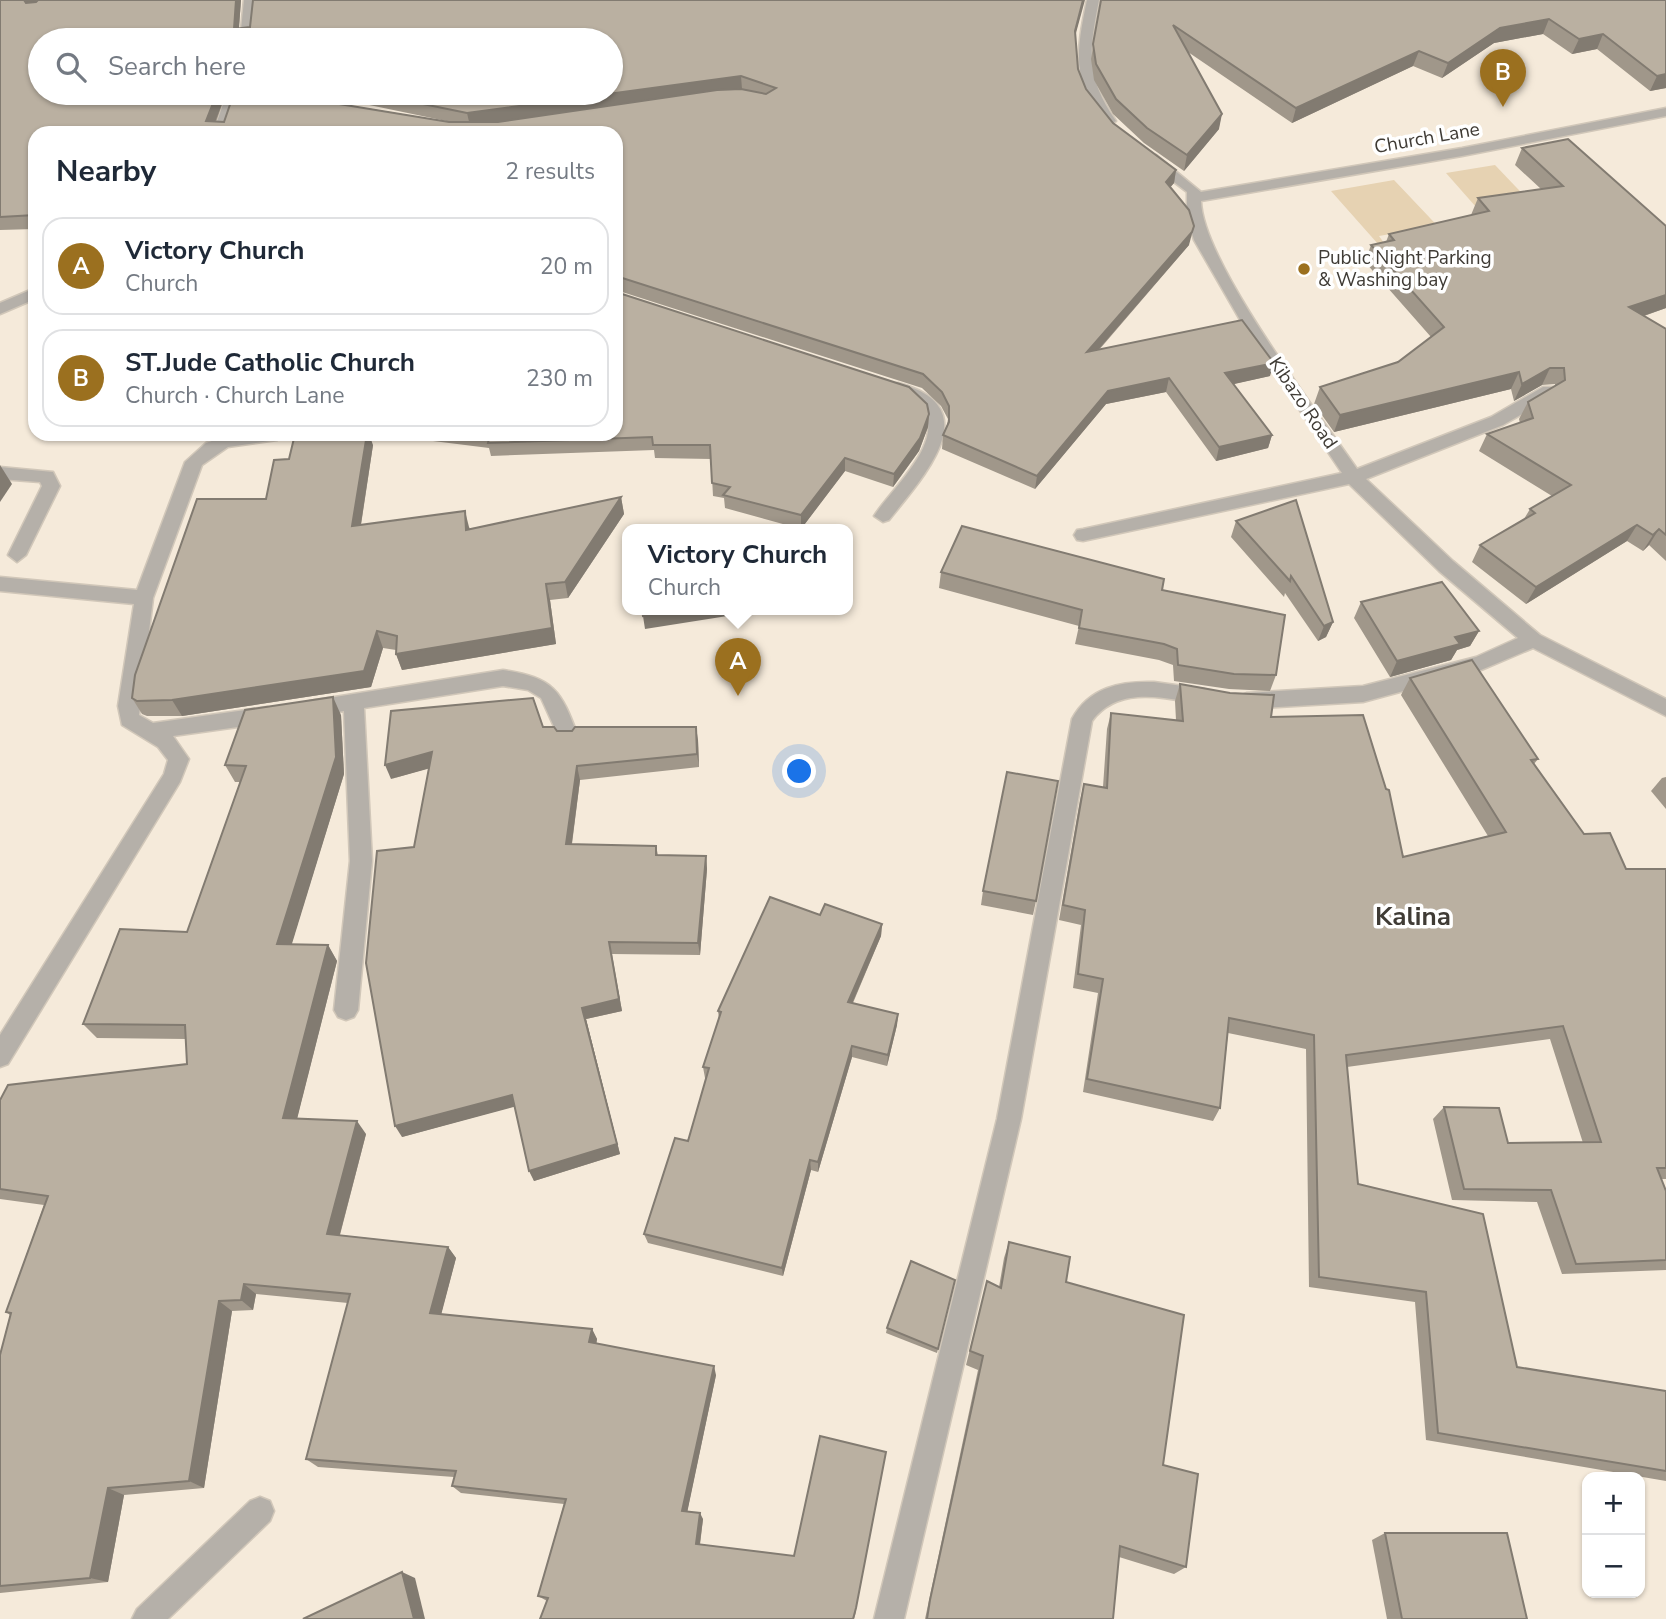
<!DOCTYPE html>
<html lang="en">
<head>
<meta charset="utf-8">
<style>
	body { margin:0; font-family:"Nunito Sans",sans-serif; background:#f6f6f7; color:#1f2937 }
	.controls { position:absolute; right:21px; bottom:21px; display:grid; overflow:hidden; border-radius:14px; box-shadow:0 2px 5px #0004 }
	.controls button { width:63px; height:63px; display:grid; place-items:center; padding:0; border:0; border-bottom:2px solid #e0e1e3; background:#fff; color:#1f2937; font:35px sans-serif }
	.you { position:absolute; left:800px; top:772px; width:24px; height:24px; margin:-18px; border:5px solid #fff; border-radius:50%; background:#1a73e8; box-shadow:0 0 0 10px #1a73e833 }
	.badge { display:grid; place-items:center; width:46px; height:46px; border-radius:50%; background:#9b701f; color:#fff; font-size:23px; font-weight:700 }
	.pin { position:absolute; translate:-50% -58px; filter:drop-shadow(0 2px 4px #0008) }
	.pin::after { content:''; position:absolute; top:37px; width:24px; height:21px; background:inherit; clip-path:polygon(0 0,100% 0,50% 100%) }
	.popup { position:absolute; left:622px; top:524px; width:231px; height:91px; box-sizing:border-box; display:grid; place-content:center; border-radius:14px; background:#fff; filter:drop-shadow(0 2px 5px #0005); font-size:23px; white-space:nowrap; color:#747a83 }
	.popup b { font-size:26px; color:#1f2937 }
	.popup::after { content:''; position:absolute; left:50%; top:100%; margin-left:-14px; border:14px solid transparent; border-top-color:#fff }
	.list { margin:0; padding:0; list-style:none }
	h2 { display:flex; justify-content:space-between; align-items:center; height:91px; margin:0; padding:0 28px; font-size:30px }
	h2 small { font-size:23px; font-weight:400; color:#747a83 }
	.list li { display:grid; grid-template-columns:46px 1fr auto; gap:21px; align-items:center; box-sizing:border-box; height:98px; margin:0 14px 14px; padding:0 14px; border:2px solid #e0e1e3; border-radius:21px }
	.list b { display:block; font-size:26px; white-space:nowrap }
	.list p { margin:0; font-size:23px; white-space:nowrap; color:#747a83 }
	.list em { font-size:23px; font-style:normal; color:#747a83 }
	.icon { flex:none; width:38px; height:38px; fill:none; stroke:currentColor; stroke-width:2; stroke-linecap:round; stroke-linejoin:round }
	.map { position:relative; flex:none; width:1666px; height:1619px; overflow:hidden }
	.search { position:absolute; background:#fff; box-shadow:0 2px 5px #0004; left:28px; top:28px; width:595px; height:77px; display:flex; align-items:center; gap:18px; box-sizing:border-box; padding:0 24px; border-radius:38px; color:#747a83; font-size:26px }
	.panel { position:absolute; background:#fff; box-shadow:0 2px 5px #0004; left:28px; top:126px; width:595px; height:315px; border-radius:21px }
	.map>svg:first-child { display:block }
	.green { fill:#e6d2b2 }
	.lines { fill:none; stroke-linecap:round; stroke-linejoin:round }
	.minor-casing { stroke:#d1c7b9; stroke-width:3 }
	.minor { fill:#b5b0a9; fill-rule:evenodd }
	.wall { fill:#a0978a; fill-rule:evenodd }
	.shaded-wall { fill:#827b71 }
	.building { fill:#bab0a1; stroke:#827b71; stroke-width:2; fill-rule:evenodd }
	.poi-dot { fill:#9b701f; stroke:#fff; stroke-width:2.5 }
	.labels { text-anchor:middle; dominant-baseline:central; stroke-width:7; stroke-linejoin:round; paint-order:stroke }
	.far-street-label { font-size:19px; fill:#3f3b35; stroke:#fff }
	.far-poi-label { font-size:19px; fill:#3f3b35; stroke:#fff; text-anchor:start }
	.quarter-label { font-size:26px; font-weight:bold; fill:#3f3b35; stroke:#fff }
</style>
</head>
<body>
<div class="map">
<svg width="1666" height="1619" viewBox="0 0 1666 1619">
	<rect width="100%" height="100%" fill="#f5eada"/>
	<g class="green">
		<polygon points="1495,165 1534,206 1476,207 1446,173"/>
		<polygon points="1394,180 1448,237 1419,229 1379,236 1384,243 1378,244 1331,191"/>
	</g>
	<g class="lines">
		<defs>
			<g id="minor">
				<polygon points="244,0 256,0 252,40 240,40"/>
				<path d="M1087,0H1099C1089,51 1085,76 1116,121L1109,125L1104,124C1072,78 1076,53 1087,0Z"/>
				<polygon points="227,93 241,93 227,133 213,133"/>
				<path d="M1666,108V116L1462,156L1201,201C1202,261 1319,414 1357,469L1491,417L1543,387H1555V395L1503,425L1366,479L1453,561L1540,635L1666,699V716L1533,648L1481,670L1363,702L1247,709L1240,706L1237,701L1240,696L1247,693L1363,686L1476,657L1518,638L1439,571L1349,484L1083,541L1077,540L1074,535L1077,530L1083,529L1342,473L1247,332L1194,240L1187,217V192L1146,161V155H1156L1201,192L1462,148Z"/>
				<polygon points="35,288 35,299 0,314 0,303"/>
				<path d="M898,383C990,407 922,478 889,520L883,522L874,516C890,490 954,435 917,404C910,399 900,396 892,392V384Z"/>
				<polygon points="232,434 286,434 277,440 228,447 202,465 153,598 139,715 153,723 267,707 274,709 277,715 274,721 267,723 173,736 189,759 180,782 8,1064 0,1067 0,1035 164,774 168,760 158,747 122,725 118,706 134,604 0,591 0,577 137,590 185,462 206,443"/>
				<polygon points="0,467 53,472 60,486 26,555 17,562 8,555 42,486 40,482 0,479"/>
				<path d="M503,670C554,678 561,690 578,736L575,742H561L541,698L528,690L503,686L364,708L372,861L358,1010L354,1017L346,1020L338,1017L334,1010L350,861L344,711L310,717L303,714L300,709L303,704L310,701Z"/>
				<path d="M1154,682L1204,689L1211,692L1214,697L1211,702L1204,705C1165,698 1119,685 1092,721L1021,1119L904,1619H874L997,1119L1072,719C1089,687 1121,681 1154,682Z"/>
				<polygon points="260,1497 270,1501 274,1511 270,1521 168,1619 132,1619 137,1609 250,1501"/>
			</g>
		</defs>
		<use href="#minor" class="minor-casing"/>
		<use href="#minor" class="minor"/>
	</g>
	<g class="wall">
		<path d="M0,0H241L239,28L1075,36L1078,69L1086,89L1113,123L1176,170L1174,183L1170,187L1189,245L1099,350L1270,376L1233,384L1272,435L1268,448L1216,461L1166,392L1106,404L1035,489L942,449L943,435L947,425L948,419L941,406L922,388L616,290V133H35V229L0,230ZM40,40L611,93H234L224,122H216L226,93ZM293,96L350,101L451,122Z"/>
		<polygon points="1101,0 1666,0 1666,88 1650,91 1597,49 1572,54 1543,34 1494,43 1442,78 1413,66 1292,123 1188,52 1219,129 1184,171 1144,143 1113,114 1094,80 1091,59"/>
		<polygon points="1522,148 1666,226 1666,308 1644,316 1666,329 1666,561 1649,545 1643,551 1627,541 1526,604 1472,562 1480,545 1524,519 1530,509 1552,496 1479,451 1487,434 1520,423 1519,419 1528,402 1555,386 1555,384 1542,385 1514,401 1511,389 1334,432 1314,404 1320,387 1398,362 1431,337 1365,262 1371,245 1386,242 1389,234 1471,215 1478,198 1541,189 1515,165"/>
		<polygon points="929,414 928,427 919,451 893,487 845,471 801,529 725,508 724,498 713,496 711,459 655,458 654,450 491,456 489,448 377,434 616,434"/>
		<polygon points="373,445 361,525 469,527 470,529 621,497 624,514 568,598 550,600 556,644 402,670 396,654 396,650 383,648 371,687 182,716 147,716 142,714 132,698 266,499 289,459"/>
		<polygon points="1296,500 1333,622 1326,637 1318,641 1285,593 1284,597 1231,537 1236,521"/>
		<polygon points="941,572 1162,590 1276,675 1270,691 1229,689 1174,681 1173,665 1159,660 1075,644 1079,626 939,588"/>
		<polygon points="1361,602 1479,631 1470,646 1457,650 1451,660 1390,677 1354,618"/>
		<polygon points="1410,678 1538,759 1534,764 1584,834 1626,869 1666,869 1666,1179 1661,1179 1666,1191 1666,1270 1562,1274 1537,1202 1452,1200 1433,1119 1444,1107 1508,1143 1583,1143 1550,1039 1347,1067 1358,1184 1517,1367 1666,1391 1666,1481 1426,1440 1415,1302 1309,1287 1306,1049 1228,1033 1220,1108 1213,1121 1083,1092 1098,993 1073,988 1081,925 1059,920 1080,800 1084,784 1103,787 1107,729 1111,713 1176,720 1175,701 1180,684 1271,717 1403,857 1488,836 1401,695"/>
		<polygon points="341,715 344,774 291,945 328,945 337,961 297,1118 366,1134 340,1235 448,1247 456,1258 441,1314 592,1329 597,1339 596,1344 716,1375 687,1512 703,1519 700,1545 856,1612 854,1619 540,1619 547,1601 538,1596 564,1504 461,1493 452,1486 454,1477 318,1467 306,1459 348,1303 256,1294 253,1310 232,1311 204,1488 124,1495 108,1582 0,1593 0,1355 10,1315 6,1312 44,1205 0,1199 0,1100 187,1064 186,1039 97,1038 83,1024 187,932 240,782 235,782 225,765"/>
		<polygon points="543,727 557,731 698,740 699,767 580,780 572,844 656,846 658,855 706,856 707,869 700,955 612,954 622,1011 586,1019 620,1154 534,1181 515,1106 402,1137 414,847 429,768 391,779"/>
		<polygon points="1666,777 1666,809 1651,791 1662,778"/>
		<polygon points="983,891 1036,901 1033,915 981,905"/>
		<polygon points="820,915 882,924 881,936 853,1003 898,1014 897,1025 887,1066 852,1057 818,1172 811,1170 783,1276 648,1243 644,1234 688,1141 706,1078 705,1078 703,1067 719,1019 718,1011"/>
		<polygon points="1009,1242 1066,1282 1163,1465 1186,1567 1174,1574 1119,1557 1113,1619 925,1619 978,1370 966,1365 987,1281 999,1287 1004,1258"/>
		<polygon points="955,1280 937,1353 886,1333 887,1328"/>
		<polygon points="1385,1533 1527,1619 1387,1619 1372,1540"/>
	</g>
	<g class="shaded-wall">
		<polygon points="23,0 37,0 27,10"/>
		<polygon points="236,0 241,0 238,40 234,29"/>
		<polygon points="1083,0 1085,0 1073,44 1075,31"/>
		<polygon points="1549,19 1543,34 1494,43 1442,78 1448,63 1500,28"/>
		<polygon points="1603,34 1597,49 1572,54 1579,39"/>
		<polygon points="1419,51 1413,66 1292,123 1296,108"/>
		<polygon points="1666,74 1666,88 1650,91 1657,76"/>
		<polygon points="741,76 742,89 470,126 467,113"/>
		<polygon points="217,93 226,93 211,133 206,121"/>
		<polygon points="1222,114 1219,129 1184,171 1187,155"/>
		<polygon points="1176,170 1174,183 1163,196 1166,182"/>
		<polygon points="1194,226 1189,245 1085,365 1087,352"/>
		<polygon points="1666,295 1666,308 1620,324 1629,307"/>
		<polygon points="1274,363 1270,376 1221,387 1225,373"/>
		<polygon points="1550,368 1542,385 1514,401 1522,384"/>
		<polygon points="1519,372 1511,389 1334,432 1340,415"/>
		<polygon points="1169,378 1166,392 1106,404 1035,489 1037,476 1108,391"/>
		<polygon points="929,414 928,427 919,451 893,487 894,474"/>
		<polygon points="367,434 369,434 373,445 358,543 352,526"/>
		<polygon points="1272,435 1268,448 1216,461 1219,447"/>
		<polygon points="845,458 845,471 801,529 801,515"/>
		<polygon points="0,465 12,484 0,502"/>
		<polygon points="621,497 624,514 568,598 565,582"/>
		<polygon points="465,511 469,527 471,547 466,530"/>
		<polygon points="1637,525 1627,541 1526,604 1536,587"/>
		<polygon points="1659,529 1649,545 1643,551 1653,535"/>
		<polygon points="546,584 550,600 556,644 402,670 396,654"/>
		<polygon points="676,610 740,610 740,614 645,629 643,616"/>
		<polygon points="1333,622 1326,637 1318,641 1324,626"/>
		<polygon points="377,631 383,648 371,687 182,716 172,700"/>
		<polygon points="1479,631 1470,646 1457,650 1451,660 1390,677 1397,661 1455,637"/>
		<polygon points="333,697 341,715 344,774 287,960 277,944"/>
		<polygon points="696,727 698,740 699,767 697,754"/>
		<polygon points="432,752 438,766 391,779 385,765"/>
		<polygon points="577,766 580,780 570,857 566,844"/>
		<polygon points="706,856 707,869 700,955 698,943"/>
		<polygon points="882,924 881,936 848,1013 848,1002"/>
		<polygon points="609,942 622,1011 586,1019 620,1154 534,1181 529,1171 582,1008"/>
		<polygon points="328,945 337,961 294,1131 283,1118"/>
		<polygon points="898,1014 897,1025 887,1066 888,1055"/>
		<polygon points="852,1046 852,1057 818,1172 818,1162"/>
		<polygon points="512,1095 517,1106 402,1137 395,1126"/>
		<polygon points="357,1121 366,1134 337,1245 327,1234"/>
		<polygon points="810,1160 811,1170 783,1276 782,1268"/>
		<polygon points="448,1247 456,1258 439,1323 430,1313"/>
		<polygon points="244,1284 256,1294 253,1310 241,1300"/>
		<polygon points="219,1301 232,1311 204,1488 189,1481"/>
		<polygon points="592,1329 597,1339 595,1352 589,1342"/>
		<polygon points="714,1366 716,1375 686,1518 682,1511"/>
		<polygon points="108,1488 124,1495 108,1582 90,1578"/>
		<polygon points="700,1513 703,1519 699,1550 696,1544"/>
		<polygon points="402,1572 415,1578 425,1619 414,1619"/>
	</g>
	<g class="building">
		<path d="M0,0H24L26,3L36,2L38,0H236L234,29L250,27L253,0H1083L1075,31L1078,69L1086,89L1113,123L1176,170L1166,182L1189,210L1194,226L1192,232L1087,352L1242,320L1274,363L1225,373L1272,435L1219,447L1169,378L1108,391L1037,476L943,435L949,422V406L942,392L923,374L616,276V133H35V215L0,217ZM40,40H611V93H369L467,113L741,76L776,88L766,94L741,89L717,90L498,122H449L272,93H234L224,122L206,121L217,93H40Z"/>
		<polygon points="1101,0 1666,0 1666,74 1657,76 1603,34 1579,39 1549,19 1500,28 1448,63 1419,51 1296,108 1173,25 1222,114 1187,155 1147,128 1116,99 1096,64 1093,44"/>
		<polygon points="1568,139 1666,226 1666,295 1629,307 1666,329 1666,535 1659,529 1653,535 1637,525 1536,587 1480,545 1535,513 1530,509 1571,485 1487,434 1533,418 1528,402 1565,380 1564,368 1550,368 1522,384 1519,372 1340,415 1320,387 1398,362 1444,327 1371,245 1394,240 1389,234 1489,211 1478,198 1563,186 1522,148"/>
		<polygon points="616,292 909,387 927,404 929,414 920,438 894,474 845,458 801,515 723,495 730,487 712,483 710,445 653,445 652,437 488,443 490,435 483,434 616,434"/>
		<polygon points="295,434 367,434 352,526 465,511 466,530 621,497 565,582 546,584 552,628 396,654 397,636 377,631 364,671 172,700 137,701 132,698 135,675 197,499 266,499 274,460 289,459"/>
		<polygon points="1296,500 1333,622 1324,626 1291,576 1290,581 1236,521"/>
		<polygon points="962,526 1164,579 1162,590 1285,615 1276,675 1234,674 1178,665 1177,649 1164,644 1079,628 1082,610 941,572"/>
		<polygon points="1442,582 1479,631 1455,637 1460,644 1397,661 1361,602"/>
		<polygon points="642,610 676,610 643,616"/>
		<polygon points="1472,660 1538,759 1531,760 1584,834 1610,833 1626,869 1666,869 1666,1168 1657,1168 1666,1191 1666,1260 1576,1264 1551,1190 1464,1189 1444,1107 1499,1108 1508,1143 1601,1142 1563,1026 1346,1055 1358,1184 1483,1214 1517,1367 1666,1391 1666,1471 1438,1433 1426,1292 1319,1277 1314,1035 1229,1018 1220,1108 1087,1079 1103,979 1078,974 1085,910 1063,905 1084,784 1107,788 1111,713 1183,721 1180,684 1230,693 1274,695 1271,717 1363,715 1386,789 1389,790 1403,857 1506,832 1410,678"/>
		<polygon points="333,697 336,757 277,944 328,945 283,1118 357,1121 327,1234 448,1247 430,1313 592,1329 589,1342 714,1366 682,1511 700,1513 696,1544 794,1556 820,1436 886,1452 856,1608 853,1619 540,1619 548,1598 538,1596 566,1499 452,1486 456,1471 306,1459 350,1294 244,1284 241,1300 219,1301 189,1481 108,1488 90,1578 0,1586 0,1355 11,1313 6,1312 48,1196 0,1189 0,1100 8,1085 187,1064 185,1025 83,1024 120,929 187,932 246,766 225,765 245,710"/>
		<polygon points="533,698 543,727 554,727 557,731 572,731 575,727 696,727 697,754 577,766 566,844 656,846 656,855 706,856 698,943 609,942 619,999 582,1008 617,1144 529,1171 512,1095 395,1126 366,963 377,851 414,847 432,752 385,765 391,711"/>
		<polygon points="1007,772 1058,781 1036,901 983,891"/>
		<polygon points="770,897 820,915 825,904 882,924 848,1002 898,1014 888,1055 852,1046 818,1162 810,1160 782,1268 644,1234 675,1138 688,1141 709,1068 703,1067 721,1012 718,1011"/>
		<polygon points="1009,1242 1070,1257 1066,1282 1184,1315 1163,1465 1198,1474 1186,1567 1120,1546 1113,1619 927,1619 930,1600 983,1356 970,1351 987,1281 1001,1288"/>
		<polygon points="911,1261 955,1280 938,1349 887,1328"/>
		<polygon points="1385,1533 1507,1533 1527,1619 1402,1619"/>
		<polygon points="402,1572 414,1619 303,1619"/>
	</g>
	<circle class="poi-dot" cx="1304" cy="269" r="7"/>
	<g class="labels">
		<g class="far-street-label">
			<text transform="translate(1427 138) rotate(-10)">Church Lane</text>
			<text transform="translate(1303 403) rotate(56)">Kibazo Road</text>
		</g>
		<g class="far-poi-label">
			<text x="1318" y="258">Public Night Parking<tspan x="1318" dy="22">&amp; Washing bay</tspan></text>
		</g>
		<g class="quarter-label">
			<text x="1413" y="916">Kalina</text>
		</g>
	</g>
</svg>
<div class="controls">
<button>+</button>
<button>−</button>
</div>
<div class="you"></div>
<div class="pin badge" style="left:738px;top:696px">A</div>
<div class="popup"><b>Victory Church</b>Church</div>
<div class="pin badge" style="left:1503px;top:107px">B</div>
<div class="search"><svg class="icon" aria-label="search" viewBox="0 0 24 24"><circle cx="10" cy="10" r="6"/><path d="M15 15l6 6"/></svg>Search here</div>
<section class="panel">
<h2>Nearby<small>2 results</small></h2>
<ul class="list">
<li><span class="badge">A</span><div><b>Victory Church</b><p>Church</p></div><em>20 m</em></li>
<li><span class="badge">B</span><div><b>ST.Jude Catholic Church</b><p>Church · Church Lane</p></div><em>230 m</em></li>
</ul>
</section>
</div>
</body>
</html>
